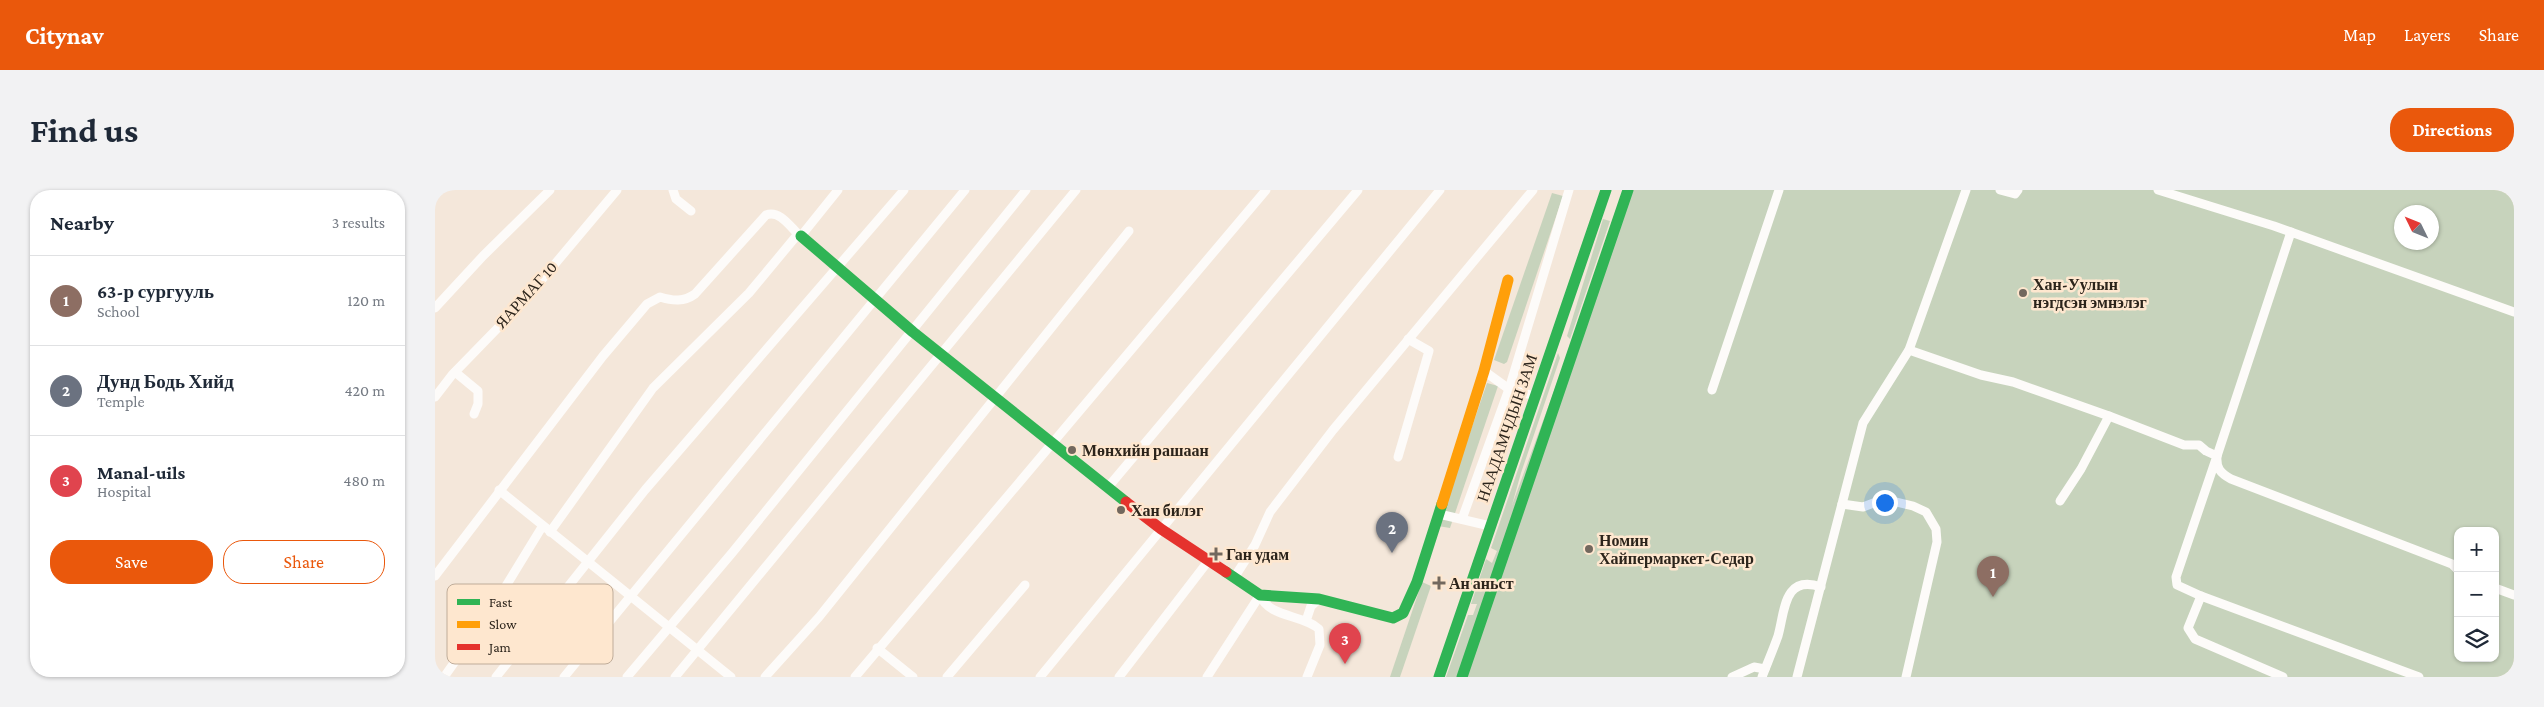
<!DOCTYPE html>
<html lang="en">
<head>
<meta charset="utf-8">
<style>
	body { margin:0; font-family:"Crimson Pro",serif; background:#f2f2f3; color:#1f2937 }
	.controls { position:absolute; right:15px; bottom:15px; display:grid; overflow:hidden; border-radius:10px; box-shadow:0 1px 4px #0004 }
	.controls button { width:45px; height:45px; display:grid; place-items:center; padding:0; border:0; border-bottom:1px solid #e0e1e3; background:#fff; color:#1f2937; font:25px sans-serif }
	.compass { position:absolute; left:1959px; top:15px; width:45px; height:45px; border-radius:50%; background:#fff; box-shadow:0 1px 4px #0004; rotate:313deg }
	.you { position:absolute; left:1449px; top:312px; width:18px; height:18px; margin:-12px; border:4px solid #fff; border-radius:50%; background:#1a73e8; box-shadow:0 0 0 8px #1a73e833 }
	.badge { display:grid; place-items:center; width:32px; height:32px; border-radius:50%; background:#ea580c; color:#fff; font-size:16px; font-weight:700 }
	.pin { position:absolute; translate:-50% -41px; filter:drop-shadow(0 1px 2px #0008) }
	.pin::after { content:''; position:absolute; top:26px; width:18px; height:15px; background:inherit; clip-path:polygon(0 0,100% 0,50% 100%) }
	.list { margin:0; padding:0; list-style:none }
	h2 { display:flex; justify-content:space-between; align-items:center; height:65px; margin:0; padding:0 20px; font-size:21px }
	h2 small { font-size:16px; font-weight:400; color:#747a83 }
	.list li { display:grid; grid-template-columns:32px 1fr auto; gap:15px; align-items:center; box-sizing:border-box; height:90px; padding:0 20px; border-top:1px solid #e0e1e3 }
	.list b { display:block; font-size:19px; white-space:nowrap }
	.list p { margin:0; font-size:16px; white-space:nowrap; color:#747a83 }
	.list em { font-size:16px; font-style:normal; color:#747a83 }
	.actions { display:flex; gap:10px; padding:15px 20px }
	.actions a { flex:1; padding:11px 0; border:1px solid #ea580c; border-radius:20px; text-align:center; font-size:18px; color:#ea580c }
	.actions .main { background:#ea580c; color:#fff }
	.icon { flex:none; width:28px; height:28px; fill:none; stroke:currentColor; stroke-width:2; stroke-linecap:round; stroke-linejoin:round }
	.map { position:relative; flex:none; width:2079px; height:487px; overflow:hidden; border-radius:20px }
	header { display:flex; align-items:center; gap:30px; box-sizing:border-box; height:70px; padding:0 25px; background:#ea580c; color:#fff }
	header strong { font-size:24px }
	nav { display:flex; gap:28px; margin-inline-start:auto; font-size:18px }
	.intro { display:flex; align-items:center; justify-content:space-between; box-sizing:border-box; height:120px; padding:0 30px }
	h1 { margin:0; font-size:35px }
	.button { padding:12px 22px; border-radius:20px; background:#ea580c; color:#fff; font-size:18px; font-weight:700 }
	main { display:flex; gap:30px; padding:0 30px }
	aside { flex:1; background:#fff; border-radius:20px; box-shadow:0 1px 4px #0004 }
	.map>svg:first-child { display:block }
	.green { fill:#c7d3bc; fill-rule:evenodd }
	.lines { fill:none; stroke-linecap:round; stroke-linejoin:round }
	.street { stroke:#fdfbf9; stroke-width:9 }
	.fast { stroke:#30b455; stroke-width:11 }
	.slow { stroke:#ff9f0a; stroke-width:11 }
	.jam { stroke:#e5322d; stroke-width:11 }
	.poi-dot { fill:#72685e; stroke:#fee7cf; stroke-width:2 }
	.labels { text-anchor:middle; dominant-baseline:central; stroke-width:5; stroke-linejoin:round; paint-order:stroke }
	.poi-label { font-size:16px; font-weight:bold; fill:#2c241b; stroke:#fee7cf; text-anchor:start }
	.street-label { font-size:16px; fill:#2c241b; stroke:#fee7cf }
	.key { fill:#fee7cf; stroke:#bfac99; stroke-width:1 }
	.key-label { font-size:14px; fill:#2c241b }
</style>
</head>
<body>
<header>
<strong>Citynav</strong>
<nav><a>Map</a><a>Layers</a><a>Share</a></nav>
</header>
<div class="intro"><h1>Find us</h1><a class="button">Directions</a></div>
<main>
<aside>
<h2>Nearby<small>3 results</small></h2>
<ul class="list">
<li><span class="badge" style="background:#8d6e63">1</span><div><b>63-р сургууль</b><p>School</p></div><em>120 m</em></li>
<li><span class="badge" style="background:#6b7280">2</span><div><b>Дунд Бодь Хийд</b><p>Temple</p></div><em>420 m</em></li>
<li><span class="badge" style="background:#e0444e">3</span><div><b>Manal-uils</b><p>Hospital</p></div><em>480 m</em></li>
</ul>
<div class="actions"><a class="main">Save</a><a>Share</a></div>
</aside>
<div class="map">
<svg width="2079" height="487" viewBox="0 0 2079 487">
	<rect width="100%" height="100%" fill="#f4e7da"/>
	<g class="green">
		<path d="M1193,0H2079V487H1011L1033,425H1038L1042,414H1036L1051,369L1057,373L1062,361L1056,358L1123,163L1125,168L1086,283L1077,315ZM1966,22H1996V52H1966ZM2023,341H2060V468H2023Z"/>
		<polygon points="1117,3 1128,6 1072,172 1069,174 1059,170"/>
		<polygon points="1168,29 1175,31 1135,149 1132,146"/>
		<polygon points="1052,193 1063,196 1015,338 1003,336"/>
		<polygon points="987,392 996,396 965,487 955,487"/>
	</g>
	<g class="lines">
		<g class="street">
			<polyline points="238,0 241,9 256,21"/>
			<polyline points="1565,0 1580,4 1583,0"/>
			<polyline points="1723,0 1839,36 2079,122"/>
			<path d="M1856,42L1782,266C1781,278 1785,283 1796,289L2017,374L2023,380"/>
			<polyline points="0,118 48,66 115,0"/>
			<polyline points="1474,160 1546,185 1578,192 1674,226 1749,255 1764,255 1771,261 1782,266 1741,387 1742,395 1766,406 1984,487"/>
			<polyline points="1049,181 1074,199 1100,206"/>
			<polyline points="20,182 43,201 43,214 39,224"/>
			<polyline points="1277,200 1344,0"/>
			<polyline points="0,207 17,185 88,112 182,0"/>
			<polyline points="963,267 994,161 973,149"/>
			<polyline points="674,296 923,0"/>
			<polyline points="64,300 296,487"/>
			<polyline points="1625,311 1646,279 1674,226"/>
			<polyline points="1407,314 1428,317 1449,309 1478,316 1491,322 1501,339 1502,352 1471,487"/>
			<polyline points="1004,324 1055,336"/>
			<polyline points="1027,329 1074,199 1134,0"/>
			<polyline points="115,342 218,198 314,103 363,44 366,46 403,0"/>
			<path d="M0,386L168,166L212,114L225,107C238,111 249,112 260,104L331,25C344,20 354,35 363,44"/>
			<polyline points="799,388 820,355 835,322 898,240 1098,0"/>
			<polyline points="2060,398 2079,405"/>
			<path d="M825,405C834,428 867,424 884,439L885,455L872,487"/>
			<polyline points="1766,406 1753,438 1760,449 1848,487"/>
			<polyline points="871,431 876,416 884,409"/>
			<polyline points="442,458 478,487"/>
			<polyline points="9,487 55,422 107,337"/>
			<polyline points="61,487 210,300 469,0"/>
			<polyline points="129,487 530,0"/>
			<polyline points="192,487 297,363 591,0"/>
			<polyline points="240,487 641,0"/>
			<polyline points="330,487 384,427 694,41"/>
			<polyline points="420,487 831,0"/>
			<polyline points="512,487 590,395"/>
			<polyline points="605,487 1005,0"/>
			<polyline points="684,487 774,370"/>
			<polyline points="772,487 825,405"/>
			<polyline points="1297,487 1319,477 1330,479"/>
			<path d="M1327,487C1332,474 1338,460 1343,446C1350,422 1348,384 1386,397"/>
			<polyline points="1362,487 1428,233 1474,160 1531,0"/>
		</g>
		<g class="fast">
			<polyline points="366,46 478,142 691,312"/>
			<polyline points="791,382 825,405 884,409 958,428 968,423 982,392 1007,314"/>
			<polyline points="1004,487 1171,0"/>
			<polyline points="1027,487 1193,0"/>
		</g>
		<polyline class="slow" points="1007,314 1049,181 1073,90"/>
		<polyline class="jam" points="691,312 726,339 791,382"/>
	</g>
	<g class="poi-dot">
		<circle cx="1588" cy="103" r="5"/>
		<circle cx="637" cy="260" r="5"/>
		<circle cx="686" cy="320" r="5"/>
		<circle cx="1154" cy="359" r="5"/>
		<path d="M778.5 356.5h5v5h5v5h-5v5h-5v-5h-5v-5h5z"/>
		<path d="M1001.5 385.5h5v5h5v5h-5v5h-5v-5h-5v-5h5z"/>
	</g>
	<g class="labels">
		<g class="poi-label">
			<text x="1598" y="94">Хан-Уулын<tspan x="1598" dy="18">нэгдсэн эмнэлэг</tspan></text>
			<text x="647" y="260">Мөнхийн рашаан</text>
			<text x="696" y="320">Хан билэг</text>
			<text x="1164" y="350">Номин<tspan x="1164" dy="18">Хайпермаркет-Седар</tspan></text>
			<text x="791" y="364">Ган удам</text>
			<text x="1014" y="393">Ан аньст</text>
		</g>
		<g class="street-label">
			<text transform="translate(91 105) rotate(-48)">ЯАРМАГ 10</text>
			<text transform="translate(1072 238) rotate(-71)">НААДАМЧДЫН ЗАМ</text>
		</g>
	</g>
	<rect x="12" y="394" width="166" height="80" rx="8" class="key"/>
	<rect x="22" y="409" width="23" height="6" fill="#30b455"/>
	<rect x="22" y="431" width="23" height="7" fill="#ff9f0a"/>
	<rect x="22" y="454" width="23" height="6" fill="#e5322d"/>
	<g class="key-label">
		<text x="54" y="417">Fast</text>
		<text x="54" y="439">Slow</text>
		<text x="54" y="462">Jam</text>
	</g>
</svg>
<div class="controls">
<button>+</button>
<button>−</button>
<button><svg class="icon" aria-label="layers" viewBox="0 0 24 24"><path d="M12 4l9 5-9 5-9-5zM3 14l9 5 9-5"/></svg></button>
</div>
<svg class="compass" viewBox="-18 -18 36 36"><path d="M0-13l5 13h-10z" fill="#e53935"/><path d="M0 13l5-13h-10z" fill="#747a83"/></svg>
<div class="you"></div>
<div class="pin badge" style="left:1558px;top:407px;background:#8d6e63">1</div>
<div class="pin badge" style="left:957px;top:363px;background:#6b7280">2</div>
<div class="pin badge" style="left:910px;top:474px;background:#e0444e">3</div>
</div>
</main>
</body>
</html>
